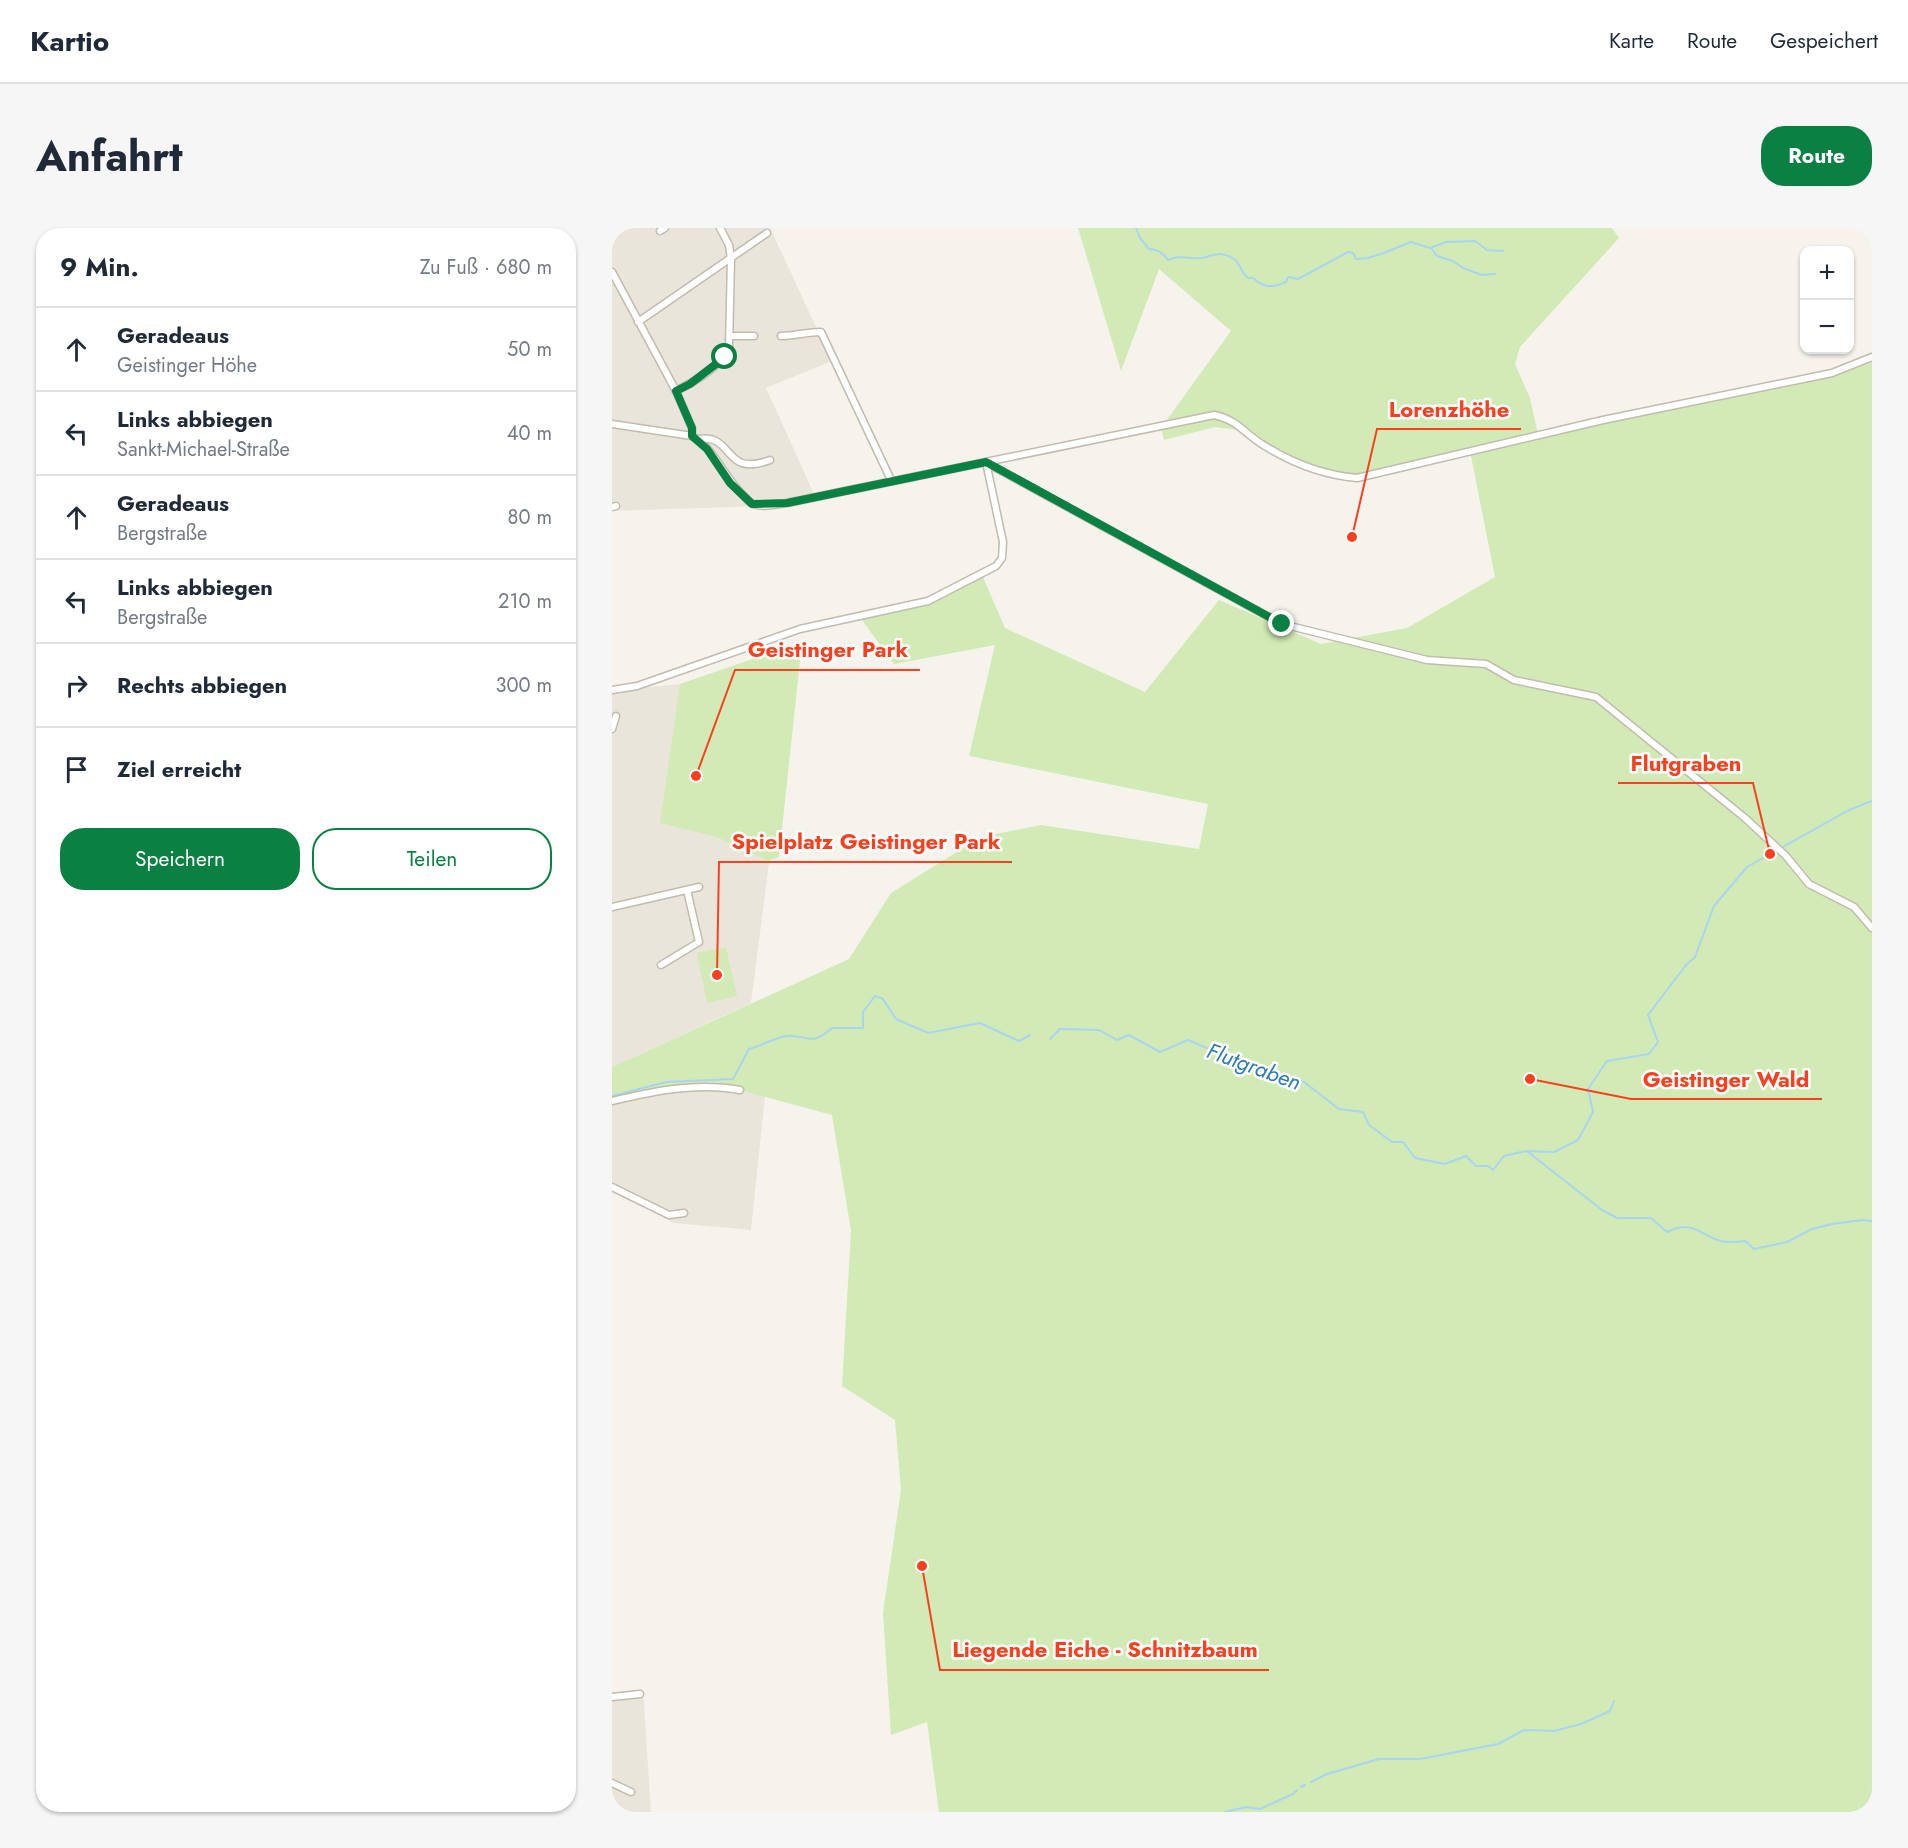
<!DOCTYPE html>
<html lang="de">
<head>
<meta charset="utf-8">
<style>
	body { margin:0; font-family:Jost,sans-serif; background:#f6f6f7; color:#1f2937 }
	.controls { position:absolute; right:18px; top:18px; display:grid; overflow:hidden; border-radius:12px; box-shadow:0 2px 4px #0004 }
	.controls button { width:54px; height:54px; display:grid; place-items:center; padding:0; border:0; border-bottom:2px solid #e0e1e3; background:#fff; color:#1f2937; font:30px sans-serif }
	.stop { position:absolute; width:18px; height:18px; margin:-14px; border:4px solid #0b8043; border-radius:50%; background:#fff }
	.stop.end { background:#0b8043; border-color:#fff; box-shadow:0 2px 6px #0008 }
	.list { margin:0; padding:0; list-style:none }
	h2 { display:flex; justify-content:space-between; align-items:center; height:78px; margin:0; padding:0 24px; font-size:26px }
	h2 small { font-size:20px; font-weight:400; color:#747a83 }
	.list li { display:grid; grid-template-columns:39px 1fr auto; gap:18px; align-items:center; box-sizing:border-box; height:84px; padding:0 24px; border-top:2px solid #e0e1e3 }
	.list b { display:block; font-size:22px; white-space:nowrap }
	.list p { margin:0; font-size:20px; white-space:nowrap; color:#747a83 }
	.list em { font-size:20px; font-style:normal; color:#747a83 }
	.actions { display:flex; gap:12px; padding:18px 24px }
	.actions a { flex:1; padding:14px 0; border:2px solid #0b8043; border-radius:24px; text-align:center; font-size:21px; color:#0b8043 }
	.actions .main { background:#0b8043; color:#fff }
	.icon { flex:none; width:33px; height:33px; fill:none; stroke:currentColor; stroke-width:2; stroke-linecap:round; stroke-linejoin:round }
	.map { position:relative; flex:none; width:1260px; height:1584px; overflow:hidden; border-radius:24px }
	header { display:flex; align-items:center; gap:36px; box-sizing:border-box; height:84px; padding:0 30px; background:#fff; border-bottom:2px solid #e0e1e3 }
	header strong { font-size:28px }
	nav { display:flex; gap:33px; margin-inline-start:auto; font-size:21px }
	.intro { display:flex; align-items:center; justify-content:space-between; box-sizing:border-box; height:144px; padding:0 36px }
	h1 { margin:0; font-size:42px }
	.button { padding:15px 27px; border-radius:24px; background:#0b8043; color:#fff; font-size:21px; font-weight:700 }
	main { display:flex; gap:36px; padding:0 36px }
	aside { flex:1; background:#fff; border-radius:24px; box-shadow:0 2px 4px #0004 }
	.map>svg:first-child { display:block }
	.residential { fill:#eae5da }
	.green { fill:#d2eab5 }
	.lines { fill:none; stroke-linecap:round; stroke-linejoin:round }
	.stream { stroke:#a9d4f2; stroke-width:2 }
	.street-casing { stroke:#c2bbae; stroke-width:9 }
	.street { stroke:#fff; stroke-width:6 }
	.route { stroke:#0b8043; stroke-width:8 }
	.labels { text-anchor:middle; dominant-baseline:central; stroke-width:5; stroke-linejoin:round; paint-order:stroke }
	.water-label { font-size:22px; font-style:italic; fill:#2e7ab2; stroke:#fff }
	.leader { fill:none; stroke:#fc3f1d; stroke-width:2 }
	.callout-dot { fill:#fc3f1d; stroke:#fff; stroke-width:2 }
	.callout-label { font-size:22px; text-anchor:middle; font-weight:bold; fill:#fc3f1d; stroke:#fff; stroke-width:5; stroke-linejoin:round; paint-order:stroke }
</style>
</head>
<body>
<header>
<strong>Kartio</strong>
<nav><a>Karte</a><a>Route</a><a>Gespeichert</a></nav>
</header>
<div class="intro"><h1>Anfahrt</h1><a class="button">Route</a></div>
<main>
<aside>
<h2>9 Min.<small>Zu Fuß · 680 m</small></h2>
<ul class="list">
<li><svg class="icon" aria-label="ahead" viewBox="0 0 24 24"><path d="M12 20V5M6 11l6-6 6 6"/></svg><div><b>Geradeaus</b><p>Geistinger Höhe</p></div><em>50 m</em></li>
<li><svg class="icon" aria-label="left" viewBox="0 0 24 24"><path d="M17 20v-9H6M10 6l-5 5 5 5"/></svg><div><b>Links abbiegen</b><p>Sankt-Michael-Straße</p></div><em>40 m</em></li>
<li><svg class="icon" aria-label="ahead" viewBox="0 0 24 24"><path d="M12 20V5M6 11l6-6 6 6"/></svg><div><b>Geradeaus</b><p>Bergstraße</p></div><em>80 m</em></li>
<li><svg class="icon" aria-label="left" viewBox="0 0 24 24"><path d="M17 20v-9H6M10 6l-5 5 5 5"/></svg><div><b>Links abbiegen</b><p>Bergstraße</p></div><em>210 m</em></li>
<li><svg class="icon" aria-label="right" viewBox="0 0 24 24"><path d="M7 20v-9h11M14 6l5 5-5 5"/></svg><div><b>Rechts abbiegen</b></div><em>300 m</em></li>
<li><svg class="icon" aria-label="arrive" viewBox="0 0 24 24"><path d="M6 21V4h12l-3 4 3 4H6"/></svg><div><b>Ziel erreicht</b></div></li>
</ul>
<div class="actions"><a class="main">Speichern</a><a>Teilen</a></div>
</aside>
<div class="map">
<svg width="1260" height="1584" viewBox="0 0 1260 1584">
	<rect width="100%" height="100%" fill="#f6f3ec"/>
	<g class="residential">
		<polygon points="0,0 158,0 220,133 154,160 203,268 150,278 0,283"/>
		<polygon points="185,417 139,775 0,839 0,463 68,456"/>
		<polygon points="64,860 128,862 153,868 139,1002 62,995 0,964 0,873"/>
		<polygon points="31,1462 39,1584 0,1584 0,1464"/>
	</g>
	<g class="green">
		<polygon points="466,0 1000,0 1007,10 908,119 903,136 918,170 926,206 1220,145 1260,129 1260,1584 327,1584 315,1494 279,1507 271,1385 289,1262 283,1192 230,1158 239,1003 220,887 128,862 64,860 0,873 0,839 237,731 279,665 369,609 429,597 587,621 596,576 357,528 383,417 282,436 247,388 316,373 370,347 393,400 533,464 607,372 709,416 795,400 883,349 858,223 833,232 771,246 719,248 661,223 634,203 603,199 552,212 549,200 619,103 547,41 509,143"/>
		<polygon points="190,414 167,629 156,633 105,609 48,595 68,456"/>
		<polygon points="114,719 125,768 95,775 85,725"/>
	</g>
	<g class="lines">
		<g class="stream">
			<path d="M524,0L528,10L537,21C545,21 552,26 556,32C570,26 577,32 590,30C603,27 608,22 622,31C628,35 629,45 636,50H641C652,60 660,60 674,54L676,49L686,51L736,24L741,25L744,31L756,30L772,25L799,14L818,20L834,14L863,13L875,22L891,23"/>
			<polyline points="819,20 825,28 841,33 851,40 870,47 883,46"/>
			<polyline points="438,811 448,801 487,802 505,812 517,807 548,824 576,812 597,821 612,832 653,840 692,854 727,881 751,884 757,897 780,914 791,914 803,930 833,936 854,928 864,938 876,938 881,942 892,928 914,923 942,924 966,912 981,884 976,861 995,833 1037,826 1046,814 1036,787 1074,737 1083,729 1102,678 1135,639 1237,582 1260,573"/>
			<path d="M0,868L54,854L121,851L137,821C150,818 161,810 174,808C196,806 197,820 220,800H251V784L263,768L271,771L284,791L316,805L368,795L407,813L418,807"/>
			<path d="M916,924L990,982L1005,990H1039L1055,1004C1083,991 1086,1007 1109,1013C1116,1015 1125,1014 1133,1013L1142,1021L1175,1014L1200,1001L1220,996L1250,992L1260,993"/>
			<polyline points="699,1554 715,1546 767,1531 808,1531 886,1516 912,1502 942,1503 969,1496 998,1483 1002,1473"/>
			<polyline points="689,1559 693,1557"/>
			<polyline points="613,1584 634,1579 648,1581 681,1566 685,1562"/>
		</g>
		<defs>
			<g id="street">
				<polyline points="48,3 53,0"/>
				<polyline points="0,44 64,163 80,200 80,208"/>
				<polyline points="26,94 155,5"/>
				<polyline points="119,108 142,108"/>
				<path d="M169,108C183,108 194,104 209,104L279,252"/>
				<path d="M64,163C83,153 109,139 117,119L119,31L117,17L108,0"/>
				<path d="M0,196L80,208C102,220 112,249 130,266C133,269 137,274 141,276C150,280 165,276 175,275L602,187C627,192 633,207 653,218C682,236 711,247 745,250L991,192L1220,145L1260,129"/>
				<path d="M86,211C123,205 110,250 158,232"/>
				<polyline points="375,235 670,396 815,432 874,436 902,452 984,469 1133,590 1174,628 1197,656 1242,679 1260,700"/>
				<polyline points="0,279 4,278"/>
				<polyline points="0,462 25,458 188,401 316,373 384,338 390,330 391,314 374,234"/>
				<polyline points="0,501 4,488"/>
				<polyline points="0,679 87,659"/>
				<polyline points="49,737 87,714 75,662"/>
				<path d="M0,873C42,863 85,854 128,862"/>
				<polyline points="0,959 57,987 72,985"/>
				<polyline points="0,1469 28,1466"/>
				<polyline points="0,1555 19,1564"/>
			</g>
		</defs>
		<use href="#street" class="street-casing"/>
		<use href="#street" class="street"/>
	</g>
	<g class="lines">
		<polyline class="route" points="113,129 78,156 64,163 80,200 80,208 95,221 118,255 140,276 175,275 374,234 670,396"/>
	</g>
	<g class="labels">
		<g class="water-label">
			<text transform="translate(642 838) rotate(20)">Flutgraben</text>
		</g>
	</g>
	<path class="leader" d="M740 309L765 201H909M84 548L123 442H308M1158 626L1141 555H1006M105 747L107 634H400M918 851L1019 871H1210M310 1338L328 1442H657"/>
	<g class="callout-dot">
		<circle cx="740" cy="309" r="6"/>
		<circle cx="84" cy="548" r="6"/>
		<circle cx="1158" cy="626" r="6"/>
		<circle cx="105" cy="747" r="6"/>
		<circle cx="918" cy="851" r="6"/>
		<circle cx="310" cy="1338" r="6"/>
	</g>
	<g class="callout-label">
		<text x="837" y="189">Lorenzhöhe</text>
		<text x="216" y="429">Geistinger Park</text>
		<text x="1074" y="543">Flutgraben</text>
		<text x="254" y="621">Spielplatz Geistinger Park</text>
		<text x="1114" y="859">Geistinger Wald</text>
		<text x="493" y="1429">Liegende Eiche - Schnitzbaum</text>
	</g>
</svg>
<div class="controls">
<button>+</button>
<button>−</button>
</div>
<div class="stop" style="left:113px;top:129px"></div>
<div class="stop end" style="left:670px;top:396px"></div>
</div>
</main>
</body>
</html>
